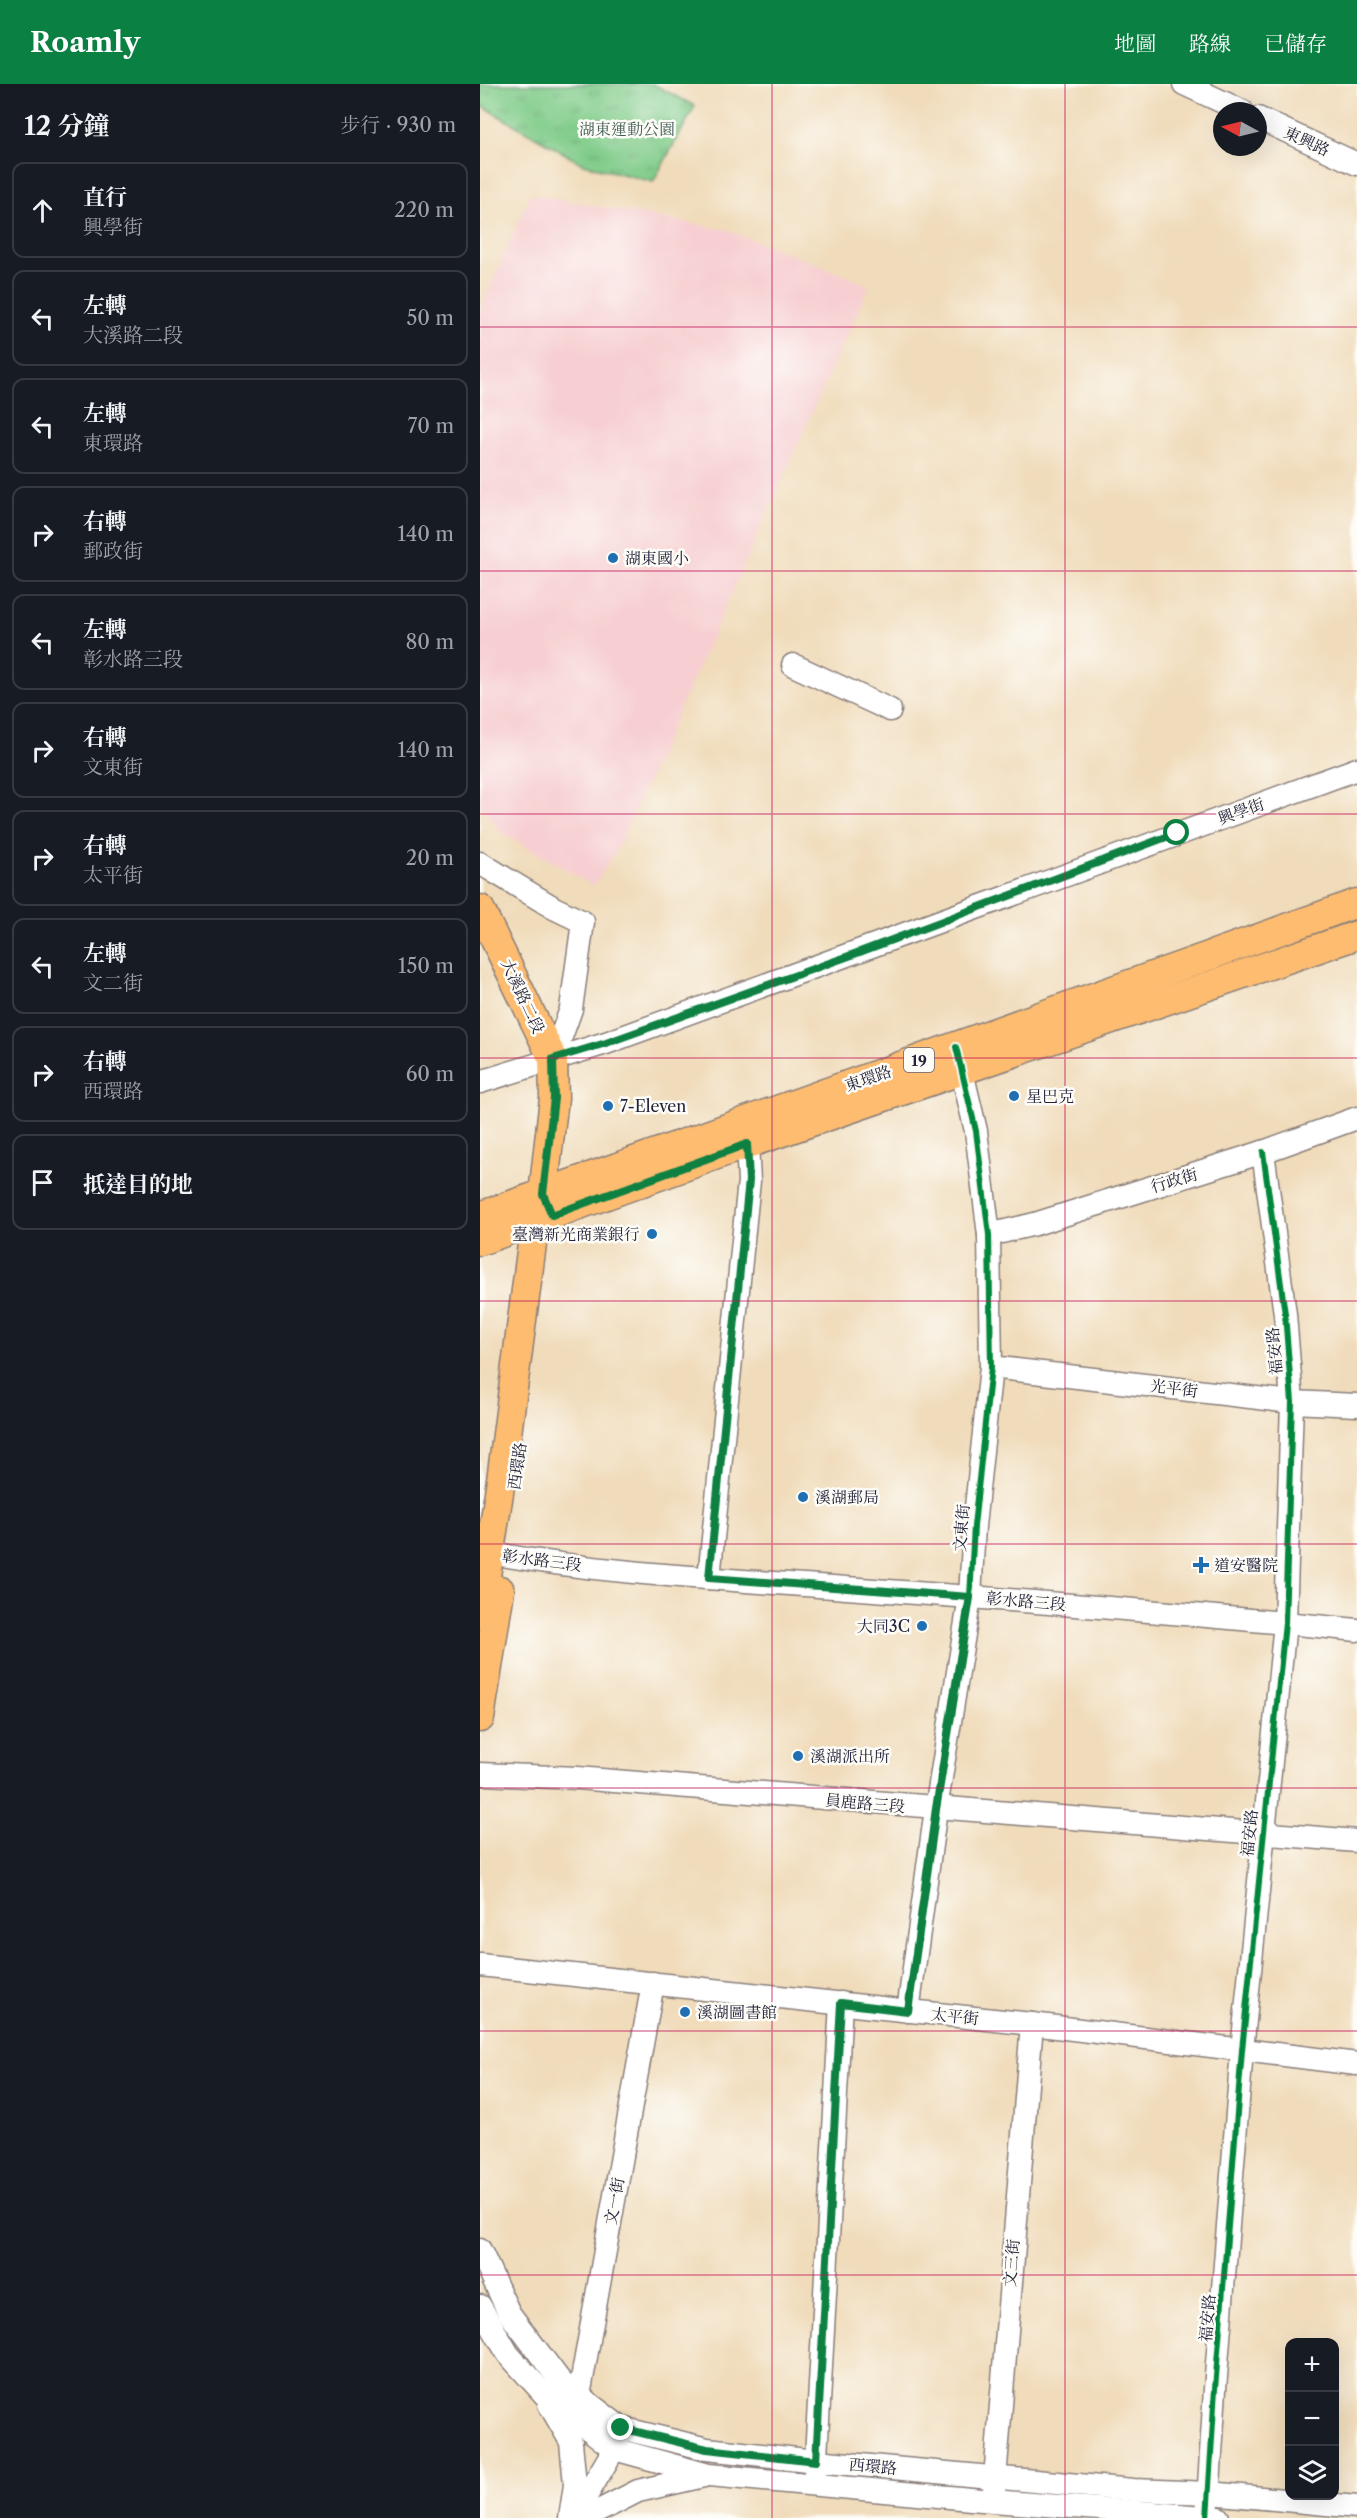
<!DOCTYPE html>
<html lang="zh-TW">
<head>
<meta charset="utf-8">
<style>
	body { margin:0; font-family:"Libre Caslon Text","Noto Serif TC",serif; background:#242831; color:#f1f3f6 }
	.controls { position:absolute; right:18px; bottom:18px; display:grid; overflow:hidden; border-radius:12px; box-shadow:0 6px 24px #0002 }
	.controls button { width:54px; height:54px; display:grid; place-items:center; padding:0; border:0; border-bottom:2px solid #363941; background:#171b24; color:#f1f3f6; font:30px sans-serif }
	.compass { position:absolute; left:733px; top:18px; width:54px; height:54px; border-radius:50%; background:#171b24; box-shadow:0 6px 24px #0002; rotate:277deg }
	.stop { position:absolute; width:18px; height:18px; margin:-14px; border:4px solid #0b8043; border-radius:50%; background:#fff }
	.stop.end { background:#0b8043; border-color:#fff; box-shadow:0 2px 6px #0008 }
	.list { margin:0; padding:0; list-style:none }
	h2 { display:flex; justify-content:space-between; align-items:center; height:78px; margin:0; padding:0 24px; font-size:26px }
	h2 small { font-size:20px; font-weight:400; color:#9ea1a6 }
	.list li { display:grid; grid-template-columns:39px 1fr auto; gap:18px; align-items:center; box-sizing:border-box; height:96px; margin:0 12px 12px; padding:0 12px; border:2px solid #363941; border-radius:12px }
	.list b { display:block; font-size:22px; white-space:nowrap }
	.list p { margin:0; font-size:20px; white-space:nowrap; color:#9ea1a6 }
	.list em { font-size:20px; font-style:normal; color:#9ea1a6 }
	.icon { flex:none; width:33px; height:33px; fill:none; stroke:currentColor; stroke-width:2; stroke-linecap:round; stroke-linejoin:round }
	.map { position:relative; flex:none; width:877px; height:2434px; overflow:hidden }
	header { display:flex; align-items:center; gap:36px; box-sizing:border-box; height:84px; padding:0 30px; background:#0b8043; color:#fff }
	header strong { font-size:28px }
	nav { display:flex; gap:33px; margin-inline-start:auto; font-size:21px }
	main { display:flex }
	aside { flex:1; background:#171b24 }
	.map>svg:first-child { display:block }
	.built { fill:#f7cfd2 }
	.park { fill:url(#park-tufts); stroke:#517762; stroke-width:1.5 }
	.lines { fill:none; stroke-linecap:round; stroke-linejoin:round }
	.minor-casing { stroke:#897e7a; stroke-width:25 }
	.major-casing { stroke:#897e7a; stroke-width:31 }
	.minor { stroke:#fff; stroke-width:22 }
	.major { stroke:#fdbc6f; stroke-width:28 }
	.cycleway-casing { stroke:#fdfcf7; stroke-width:10 }
	.cycleway { stroke:#00873e; stroke-width:6 }
	.route { stroke:#0b8043; stroke-width:8 }
	.grid { fill:none; stroke:#c2185b; stroke-width:1.5; stroke-opacity:0.55 }
	.poi-dot { fill:#1f6fb2; stroke:#fdfcf7; stroke-width:2 }
	.labels { text-anchor:middle; dominant-baseline:central; stroke-width:5; stroke-linejoin:round; paint-order:stroke }
	.shield { fill:#fdfcf7; stroke:#646373; stroke-width:1.5 }
	.shield-label { font-size:15px; font-weight:bold; fill:#22223b }
	.park-label { font-size:16px; fill:#435e57; stroke:#fdfcf7 }
	.street-label { font-size:16px; fill:#22223b; stroke:#fdfcf7 }
	.poi-label { font-size:16px; fill:#22223b; stroke:#fdfcf7; text-anchor:start }
</style>
</head>
<body>
<header>
<strong>Roamly</strong>
<nav><a>地圖</a><a>路線</a><a>已儲存</a></nav>
</header>
<main>
<aside>
<h2>12 分鐘<small>步行 · 930 m</small></h2>
<ul class="list">
<li><svg class="icon" aria-label="ahead" viewBox="0 0 24 24"><path d="M12 20V5M6 11l6-6 6 6"/></svg><div><b>直行</b><p>興學街</p></div><em>220 m</em></li>
<li><svg class="icon" aria-label="left" viewBox="0 0 24 24"><path d="M17 20v-9H6M10 6l-5 5 5 5"/></svg><div><b>左轉</b><p>大溪路二段</p></div><em>50 m</em></li>
<li><svg class="icon" aria-label="left" viewBox="0 0 24 24"><path d="M17 20v-9H6M10 6l-5 5 5 5"/></svg><div><b>左轉</b><p>東環路</p></div><em>70 m</em></li>
<li><svg class="icon" aria-label="right" viewBox="0 0 24 24"><path d="M7 20v-9h11M14 6l5 5-5 5"/></svg><div><b>右轉</b><p>郵政街</p></div><em>140 m</em></li>
<li><svg class="icon" aria-label="left" viewBox="0 0 24 24"><path d="M17 20v-9H6M10 6l-5 5 5 5"/></svg><div><b>左轉</b><p>彰水路三段</p></div><em>80 m</em></li>
<li><svg class="icon" aria-label="right" viewBox="0 0 24 24"><path d="M7 20v-9h11M14 6l5 5-5 5"/></svg><div><b>右轉</b><p>文東街</p></div><em>140 m</em></li>
<li><svg class="icon" aria-label="right" viewBox="0 0 24 24"><path d="M7 20v-9h11M14 6l5 5-5 5"/></svg><div><b>右轉</b><p>太平街</p></div><em>20 m</em></li>
<li><svg class="icon" aria-label="left" viewBox="0 0 24 24"><path d="M17 20v-9H6M10 6l-5 5 5 5"/></svg><div><b>左轉</b><p>文二街</p></div><em>150 m</em></li>
<li><svg class="icon" aria-label="right" viewBox="0 0 24 24"><path d="M7 20v-9h11M14 6l5 5-5 5"/></svg><div><b>右轉</b><p>西環路</p></div><em>60 m</em></li>
<li><svg class="icon" aria-label="arrive" viewBox="0 0 24 24"><path d="M6 21V4h12l-3 4 3 4H6"/></svg><div><b>抵達目的地</b></div></li>
</ul>
</aside>
<div class="map">
<svg width="877" height="2434" viewBox="0 0 877 2434">
	<defs>
		<pattern id="park-tufts" width="24" height="20" patternUnits="userSpaceOnUse" patternTransform="scale(1.5)"><rect width="24" height="20" fill="#80cc8a"/><path d="M3 7l-1-3M5 7V3M7 7l1-3M15 17l-1-3M17 17v-4M19 17l1-3" fill="none" stroke="#6eaf78"/></pattern>
	</defs>
	<rect width="100%" height="100%" fill="#fdfcf7"/>
	<filter id="ink" filterUnits="userSpaceOnUse"><feTurbulence type="fractalNoise" baseFrequency=".0167" numOctaves="2"/><feDisplacementMap in="SourceGraphic" scale="12" xChannelSelector="R" yChannelSelector="G"/><feConvolveMatrix kernelMatrix="1 2 1 2 8 2 1 2 1" color-interpolation-filters="sRGB"/></filter>
	<filter id="wash" filterUnits="userSpaceOnUse"><feTurbulence type="fractalNoise" baseFrequency=".008" numOctaves="4" result="noise"/><feDisplacementMap in="SourceGraphic" scale="24" xChannelSelector="R" yChannelSelector="G"/><feGaussianBlur stdDeviation="1.35" result="paint"/><feColorMatrix in="noise" values="0 0 0 0 0 0 0 0 0 0 0 0 0 0 0 0 0 1.4 0 .05"/><feComposite in="paint" operator="in"/></filter>
	<g filter="url(#wash)">
		<rect width="100%" height="100%" fill="#f0dbba"/>
		<polygon class="built" points="50,110 247,146 389,201 137,765 114,802 21,748 0,721 0,227"/>
		<polygon class="park" points="0,0 173,0 215,22 173,98 103,80 0,21"/>
	</g>
	<g filter="url(#ink)">
		<g class="lines">
			<defs>
				<g id="minor">
					<polyline points="704,0 762,27"/>
					<polyline points="778,34 877,80"/>
					<polyline points="313,581 410,626"/>
					<polyline points="0,779 74,824 103,838 91,925 73,975"/>
					<polyline points="0,998 126,959 877,685"/>
					<polyline points="509,1151 555,1140 783,1068 877,1034"/>
					<polyline points="511,1283 812,1318 877,1321"/>
					<path d="M0,1467C120,1490 244,1495 366,1504C536,1516 707,1529 877,1546"/>
					<polyline points="229,1494 269,1097 267,1060 262,1046"/>
					<polyline points="0,1690 97,1694 877,1757"/>
					<polyline points="0,1881 552,1940 877,1980"/>
					<polyline points="428,1927 456,1725 490,1513 494,1442 511,1283 509,1151 496,1047 478,971"/>
					<polyline points="0,2166 29,2229 81,2298 141,2344 227,2365 336,2377 653,2406 730,2409 877,2423"/>
					<polyline points="0,2222 28,2270 64,2310 134,2365 229,2391 513,2417 738,2434"/>
					<polyline points="69,2320 91,2358 95,2401 90,2434"/>
					<polyline points="97,2323 173,1899"/>
					<polyline points="335,2391 361,1919"/>
					<polyline points="514,2407 552,1940"/>
					<polyline points="94,2433 134,2365 139,2351"/>
					<polyline points="105,2434 158,2407 224,2392"/>
					<polyline points="727,2434 735,2305 762,1966 805,1539 812,1318 805,1230 783,1068"/>
				</g>
				<g id="major">
					<polyline points="0,825 73,975 74,1014 63,1110 55,1137 21,1396 0,1530"/>
					<polyline points="0,1132 877,819"/>
					<polyline points="0,1157 267,1060 877,851"/>
					<polyline points="0,1634 20,1506"/>
				</g>
			</defs>
			<use href="#minor" class="minor-casing"/>
			<use href="#major" class="major-casing"/>
			<use href="#minor" class="minor"/>
			<use href="#major" class="major"/>
			<defs>
				<g id="cycleway">
					<polyline points="428,1927 456,1725 490,1513 494,1442 511,1283 509,1151 496,1047 476,963"/>
					<polyline points="727,2434 735,2305 762,1966 805,1539 812,1318 805,1230 783,1068"/>
				</g>
			</defs>
			<use href="#cycleway" class="cycleway-casing"/>
			<use href="#cycleway" class="cycleway"/>
		</g>
	</g>
	<g class="lines" filter="url(#ink)">
		<polyline class="route" points="141,2344 227,2365 336,2377 361,1919 428,1927 456,1725 490,1513 229,1494 269,1096 267,1060 72,1131 63,1110 74,1014 73,975 126,959 369,872 697,749"/>
	</g>
	<path class="grid" d="M292,0V2434M585,0V2434M0,243H877M0,487H877M0,730H877M0,974H877M0,1217H877M0,1460H877M0,1704H877M0,1947H877M0,2191H877"/>
	<g class="poi-dot">
		<circle cx="133" cy="474" r="6"/>
		<circle cx="534" cy="1012" r="6"/>
		<circle cx="128" cy="1022" r="6"/>
		<circle cx="172" cy="1150" r="6"/>
		<circle cx="323" cy="1413" r="6"/>
		<path d="M718 1472h6v6h6v6h-6v6h-6v-6h-6v-6h6z"/>
		<circle cx="442" cy="1542" r="6"/>
		<circle cx="318" cy="1672" r="6"/>
		<circle cx="205" cy="1928" r="6"/>
	</g>
	<g class="labels">
		<rect class="shield" x="424" y="964" width="30" height="24" rx="4.5"/>
		<g class="shield-label">
			<text x="439" y="976">19</text>
		</g>
		<g class="park-label">
			<text x="147" y="45">湖東運動公園</text>
		</g>
		<g class="street-label">
			<text transform="translate(827 57) rotate(25)">東興路</text>
			<text transform="translate(761 727) rotate(-20)">興學街</text>
			<text transform="translate(43 912) rotate(65)">大溪路二段</text>
			<text transform="translate(388 994) rotate(-19)">東環路</text>
			<text transform="translate(694 1096) rotate(-17)">行政街</text>
			<text transform="translate(794 1267) rotate(-95)">福安路</text>
			<text transform="translate(694 1304) rotate(7)">光平街</text>
			<text transform="translate(37 1382) rotate(-82)">西環路</text>
			<text transform="translate(481 1444) rotate(-85)">文東街</text>
			<text transform="translate(62 1476) rotate(7)">彰水路三段</text>
			<text transform="translate(546 1517) rotate(5)">彰水路三段</text>
			<text transform="translate(385 1719) rotate(5)">員鹿路三段</text>
			<text transform="translate(769 1749) rotate(-84)">福安路</text>
			<text transform="translate(475 1932) rotate(6)">太平街</text>
			<text transform="translate(134 2117) rotate(-80)">文一街</text>
			<text transform="translate(531 2179) rotate(-85)">文三街</text>
			<text transform="translate(727 2234) rotate(-85)">福安路</text>
			<text transform="translate(393 2382) rotate(5)">西環路</text>
		</g>
		<g class="poi-label">
			<text x="145" y="474">湖東國小</text>
			<text x="546" y="1012">星巴克</text>
			<text x="140" y="1022">7-Eleven</text>
			<text x="160" y="1150" text-anchor="end">臺灣新光商業銀行</text>
			<text x="335" y="1413">溪湖郵局</text>
			<text x="734" y="1481">道安醫院</text>
			<text x="430" y="1542" text-anchor="end">大同3C</text>
			<text x="330" y="1672">溪湖派出所</text>
			<text x="217" y="1928">溪湖圖書館</text>
		</g>
	</g>
</svg>
<div class="controls">
<button>+</button>
<button>−</button>
<button><svg class="icon" aria-label="layers" viewBox="0 0 24 24"><path d="M12 4l9 5-9 5-9-5zM3 14l9 5 9-5"/></svg></button>
</div>
<svg class="compass" viewBox="-18 -18 36 36"><path d="M0-13l5 13h-10z" fill="#e53935"/><path d="M0 13l5-13h-10z" fill="#9ea1a6"/></svg>
<div class="stop" style="left:697px;top:749px"></div>
<div class="stop end" style="left:141px;top:2344px"></div>
</div>
</main>
</body>
</html>
